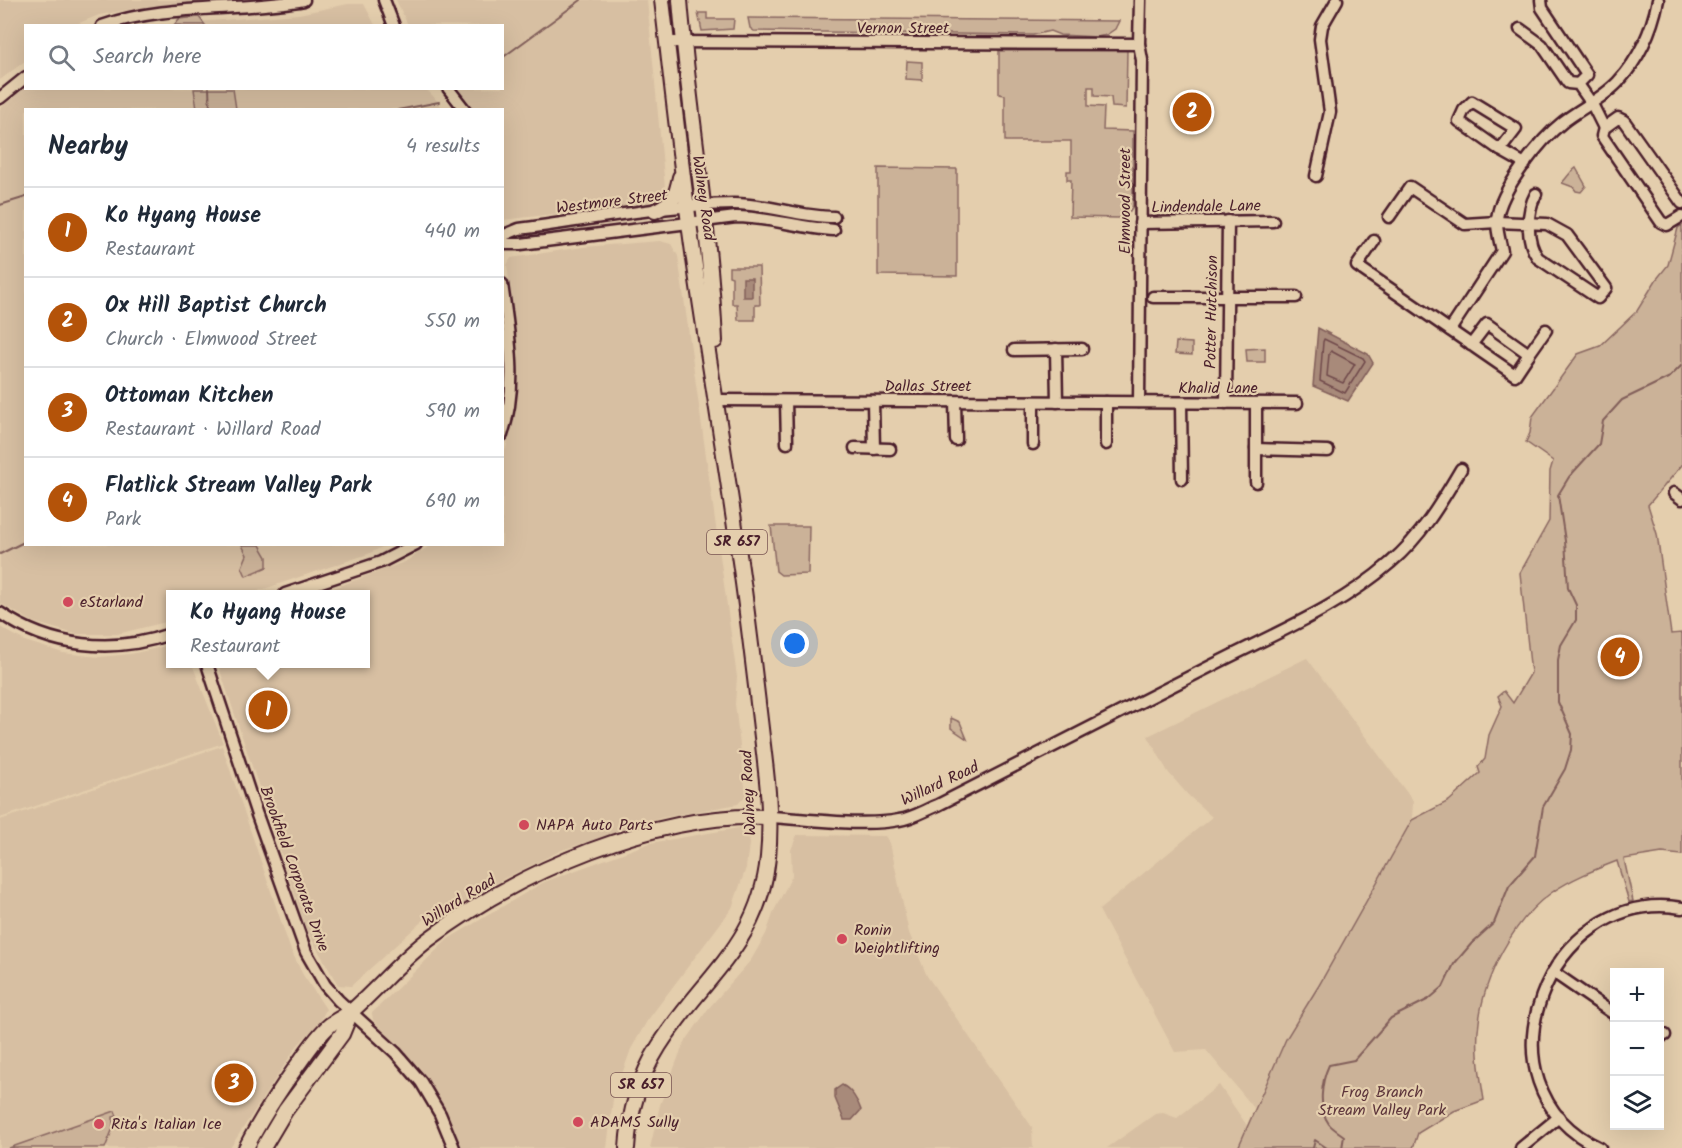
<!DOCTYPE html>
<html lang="en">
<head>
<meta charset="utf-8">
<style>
	body { margin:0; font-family:Kalam,sans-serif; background:#f6f6f7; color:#1f2937 }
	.controls { position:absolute; right:18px; bottom:18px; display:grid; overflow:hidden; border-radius:0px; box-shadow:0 6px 24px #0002 }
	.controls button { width:54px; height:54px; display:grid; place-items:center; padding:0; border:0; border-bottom:2px solid #e0e1e3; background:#fff; color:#1f2937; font:30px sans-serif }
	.you { position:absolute; left:795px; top:644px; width:21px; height:21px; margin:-15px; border:4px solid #fff; border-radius:50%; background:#1a73e8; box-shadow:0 0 0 9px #1a73e833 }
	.badge { display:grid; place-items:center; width:39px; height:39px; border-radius:50%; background:#b45309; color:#fff; font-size:20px; font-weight:700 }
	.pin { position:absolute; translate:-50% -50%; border:3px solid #fff; box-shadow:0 2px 6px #0006 }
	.popup { position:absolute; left:166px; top:590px; width:204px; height:78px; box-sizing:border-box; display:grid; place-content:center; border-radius:0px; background:#fff; filter:drop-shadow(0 2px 4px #0005); font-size:20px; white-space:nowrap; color:#747a83 }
	.popup b { font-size:22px; color:#1f2937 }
	.popup::after { content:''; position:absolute; left:50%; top:100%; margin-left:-12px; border:12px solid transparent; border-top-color:#fff }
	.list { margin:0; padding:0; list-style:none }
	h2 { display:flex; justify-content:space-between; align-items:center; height:78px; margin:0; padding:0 24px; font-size:26px }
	h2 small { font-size:20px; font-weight:400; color:#747a83 }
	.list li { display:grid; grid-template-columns:39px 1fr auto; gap:18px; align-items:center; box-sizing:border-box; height:90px; padding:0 24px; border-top:2px solid #e0e1e3 }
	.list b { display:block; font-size:22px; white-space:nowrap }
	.list p { margin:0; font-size:20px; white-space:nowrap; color:#747a83 }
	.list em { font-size:20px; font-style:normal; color:#747a83 }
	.icon { flex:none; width:33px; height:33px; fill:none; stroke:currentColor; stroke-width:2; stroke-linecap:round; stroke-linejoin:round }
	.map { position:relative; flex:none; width:1682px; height:1148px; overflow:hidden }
	.search { position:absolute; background:#fff; box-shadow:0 6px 24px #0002; left:24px; top:24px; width:480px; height:66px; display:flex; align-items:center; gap:15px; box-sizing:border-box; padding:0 21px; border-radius:0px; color:#747a83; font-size:22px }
	.panel { position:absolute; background:#fff; box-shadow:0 6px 24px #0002; left:24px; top:108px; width:480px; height:438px; border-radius:0px }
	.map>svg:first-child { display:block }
	.built { fill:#d7bfa2 }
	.green { fill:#cbb298; stroke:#8a6862; stroke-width:1.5 }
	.water { fill:#a88a7a; stroke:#825f5a; stroke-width:1.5 }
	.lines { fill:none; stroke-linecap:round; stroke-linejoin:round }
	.shore { stroke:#704a4b; stroke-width:1.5 }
	.stream { stroke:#825f5a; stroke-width:2 }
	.minor-casing { stroke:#4a1f2b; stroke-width:15 }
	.major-casing { stroke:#4a1f2b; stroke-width:18 }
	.minor { stroke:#e4cead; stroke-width:10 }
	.major { stroke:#e4cead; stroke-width:14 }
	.poi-dot { fill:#d1495b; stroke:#e4cead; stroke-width:2 }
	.labels { text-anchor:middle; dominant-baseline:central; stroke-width:4.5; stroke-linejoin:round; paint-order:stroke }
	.shield { fill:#e4cead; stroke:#785452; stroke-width:1.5 }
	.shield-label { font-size:15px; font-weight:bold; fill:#4a1f2b }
	.street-label { font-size:16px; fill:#4a1f2b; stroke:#e4cead }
	.poi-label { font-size:16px; fill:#4a1f2b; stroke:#e4cead; text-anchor:start }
	.park-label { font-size:16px; fill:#5d353b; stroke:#e4cead }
</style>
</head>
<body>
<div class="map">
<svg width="1682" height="1148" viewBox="0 0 1682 1148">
	<rect width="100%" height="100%" fill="#e4cead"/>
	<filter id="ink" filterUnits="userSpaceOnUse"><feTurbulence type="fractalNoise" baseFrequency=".0167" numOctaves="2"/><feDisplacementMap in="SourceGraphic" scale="12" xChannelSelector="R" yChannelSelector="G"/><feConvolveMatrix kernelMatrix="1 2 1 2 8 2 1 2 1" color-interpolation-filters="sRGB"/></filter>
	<g filter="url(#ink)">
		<g class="built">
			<polygon points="0,0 215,0 140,8 99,15 74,25 26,26 25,61 0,80"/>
			<polygon points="396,0 647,0 665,187 657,202 503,220 502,110 470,109 458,89 502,88 502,26 408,25"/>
			<polygon points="348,4 364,4 375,25 147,26 299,14"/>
			<polygon points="25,86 26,88 426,89 433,96 443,109 26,110 26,544 386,545 368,554 249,594 170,594 170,621 117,634 75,634 33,622 0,603 0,109"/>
			<polygon points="660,241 671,244 678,256 737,677 735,704 746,795 738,804 661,818 562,850 503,879 435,921 430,914 351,986 338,985 307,931 218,664 366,664 366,594 317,594 405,562 431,545 502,544 503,455 506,448 517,404 519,358 507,265 511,258 583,247"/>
			<polygon points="0,627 25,641 63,653 99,657 131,654 170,645 170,664 192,664 223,743 0,818"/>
			<polygon points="1307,658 1413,801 1412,820 1318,987 1286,1039 1254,1108 1206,1050 1175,1052 1099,910 1212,817 1188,795 1168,772 1148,736"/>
			<polygon points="222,746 290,948 303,975 326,1009 321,1020 297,1046 230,1148 0,1148 0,820"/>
			<polygon points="744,827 750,836 746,868 732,908 647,1021 631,1049 613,1099 607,1148 459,1148 451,1120 420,1068 373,1020 372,1013 448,939 544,882 650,843"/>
			<polygon points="797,835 885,836 890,843 909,933 927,976 1032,1127 1033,1148 650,1148 660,1105 683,1045 708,1009 751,960 766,934 774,911 792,876 791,850"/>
			<polygon points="1219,1085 1248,1127 1238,1148 1107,1148 1155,1114 1163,1113 1177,1118"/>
		</g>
		<g class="green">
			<polygon points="698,13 707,13 707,19 734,19 733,29 702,31"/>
			<polygon points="199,17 205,25 174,25 179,19"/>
			<polygon points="748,18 749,18 1119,21 1115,29 1106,35 1097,37 1060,35 1050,31 1033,35 754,31 750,28"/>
			<polygon points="1127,50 1126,108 1112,107 1111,97 1094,96 1094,87 1088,87 1088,106 1104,107 1103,130 1133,131 1133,206 1128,214 1119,218 1070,217 1071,180 1067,180 1067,171 1071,171 1071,141 1005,141 1005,95 999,94 999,51"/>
			<polygon points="907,61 922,62 922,80 906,79"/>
			<polygon points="194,89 233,89 236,109 197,109"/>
			<polygon points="878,168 957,169 957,276 878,275"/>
			<polygon points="1576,168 1586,186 1581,192 1576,191 1573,187 1562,183 1571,172"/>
			<path d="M1682,225V465L1648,505L1657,534L1671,634L1682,633V855L1662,853L1624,859L1633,901L1629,902L1617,861C1594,870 1571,879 1551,893C1513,920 1484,977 1479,1022C1475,1048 1480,1075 1484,1100L1454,1111L1418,1133L1413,1148H1238L1286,1039L1318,987L1412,820L1449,801L1480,773L1478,767L1485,759L1489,735L1502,706L1498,696L1504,691L1513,703L1531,673L1520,573L1549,521L1550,471L1553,461L1526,442L1530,433L1532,417L1578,354L1600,346L1637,311L1656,280L1668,265L1678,228Z"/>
			<polygon points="729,267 759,267 760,305 755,305 755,320 738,320 737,304 732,304 732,277 729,276"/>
			<polygon points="1176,342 1192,343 1192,355 1175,354"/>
			<polygon points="1265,348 1265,362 1247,362 1246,349"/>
			<polygon points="771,526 809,526 808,574 781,575 776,571"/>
			<polygon points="242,545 260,545 267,557 267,567 246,576 242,567 247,555"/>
			<polygon points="951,718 960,722 967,739 951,728"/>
			<polygon points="115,1111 117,1116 113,1117 113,1128 105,1148 9,1148"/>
		</g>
		<g class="water">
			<rect x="743" y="278" width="9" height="19"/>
			<polygon points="1318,328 1368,354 1373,363 1348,401 1313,386"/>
			<path d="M842,1085C851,1089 858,1101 861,1110L852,1120H844L835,1098V1090Z"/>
		</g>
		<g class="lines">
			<g class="shore">
				<polygon points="1324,339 1363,358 1365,361 1345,393 1320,381 1323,342"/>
				<polygon points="1331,351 1355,364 1343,383 1327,376 1329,354"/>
			</g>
			<g class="stream">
				<polyline points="502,58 581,0"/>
				<polyline points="209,88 210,110"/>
				<polyline points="398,110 439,102"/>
				<polyline points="0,205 26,197"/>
				<polyline points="0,554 26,541"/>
				<polyline points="1313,1148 1315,1140 1327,1148"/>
				<path d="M1342,1148L1344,1136C1339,1132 1333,1129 1329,1124C1318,1109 1321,1082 1329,1065L1354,1060L1391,1018L1429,999L1443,987L1454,964L1472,943L1494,923L1509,886L1535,856L1543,807L1565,769L1571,750L1572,734L1558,702V660L1561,645L1576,620V605L1568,588L1565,541L1558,495L1569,477L1599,444L1603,421L1622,400L1670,377L1682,365"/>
			</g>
			<defs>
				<g id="minor">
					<polyline points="384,0 394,26"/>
					<polyline points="1541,0 1542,8 1587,75 1578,84"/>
					<path d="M102,26C166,3 238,12 304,0"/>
					<polyline points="1520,29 1542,45 1568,83 1578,84 1592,104 1604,128"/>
					<polyline points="667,42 1139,44"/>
					<polyline points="448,88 465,110"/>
					<polyline points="0,98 26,77"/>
					<polygon points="1472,102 1516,129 1500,150 1459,121 1464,110"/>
					<polyline points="1500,150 1525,164"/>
					<polyline points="1316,176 1330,112 1320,39 1322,26 1337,0"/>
					<polyline points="1682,203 1624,121 1618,118 1604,128 1602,136 1661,222 1667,225 1682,216"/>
					<path d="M1389,217L1410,187L1465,224L1497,222L1547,224L1567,235L1606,288L1598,298L1538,258C1526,242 1526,212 1536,194"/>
					<polyline points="1140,223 1273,221"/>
					<path d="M502,236L519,229C590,220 662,205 734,204C768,204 800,217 834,217"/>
					<polyline points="1374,241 1357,266 1515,375 1529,354 1487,324 1471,345"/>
					<path d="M502,242L507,244H521L736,217C769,217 800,228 834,230"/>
					<path d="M502,284C509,335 519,385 502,435"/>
					<polyline points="1153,297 1296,297"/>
					<path d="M1450,330L1502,251C1500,241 1496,229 1497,219C1500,190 1540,140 1563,122C1581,108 1602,99 1618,82C1639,59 1652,30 1658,0"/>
					<polyline points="1056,349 1057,402"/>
					<polyline points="1014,350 1082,349"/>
					<polyline points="1529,354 1546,330"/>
					<polyline points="717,400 1297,403"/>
					<polyline points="786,401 787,443"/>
					<polyline points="873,401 874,449"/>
					<polyline points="955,402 956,440"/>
					<polyline points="1139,402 1142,60 1139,44 1140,0"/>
					<polyline points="1181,403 1182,479"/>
					<polyline points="1226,403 1228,221"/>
					<polyline points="1256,403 1256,482"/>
					<polyline points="1033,444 1033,402"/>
					<polyline points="1106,444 1106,402"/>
					<polyline points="855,448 890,449"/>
					<polyline points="1256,449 1328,451"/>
					<polyline points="1674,493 1682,499"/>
					<polyline points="285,594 381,562 416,544"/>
					<path d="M0,613C51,648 113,654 170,634"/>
					<polyline points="207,664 257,815 306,952 325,985 338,1000 396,1053 421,1082 440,1114 454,1148"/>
					<path d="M770,817C807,819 864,827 899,820C913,818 925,810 938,805C1030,758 1121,712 1213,665C1273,634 1339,608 1390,563C1421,537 1441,503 1461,469"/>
					<polyline points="1553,972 1614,1014"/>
					<polyline points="1660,1035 1665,1035"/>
					<polyline points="1521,1148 1559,1117"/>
					<path d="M1600,1148C1469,1087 1548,885 1682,908"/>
				</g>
				<g id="major">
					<path d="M680,0C689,114 710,227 715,341"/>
					<path d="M655,211C674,202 676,197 680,177"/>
					<path d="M246,1148C261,1118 279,1091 299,1063C308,1050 318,1035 330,1025C337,1019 346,1016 353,1010C379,987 401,960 429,939C519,871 656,812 770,817"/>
					<polyline points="263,1148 285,1111 342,1034 351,1012"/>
					<path d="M627,1148C629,1113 640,1076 659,1046C701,979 760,944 768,857C772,817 767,777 762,737C756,686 750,634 743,583C729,481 712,381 697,280C683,187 673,93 662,0"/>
				</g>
			</defs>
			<use href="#minor" class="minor-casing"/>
			<use href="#major" class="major-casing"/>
			<use href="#minor" class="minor"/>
			<use href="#major" class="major"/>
		</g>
	</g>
	<g class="poi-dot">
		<circle cx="68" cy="602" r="6"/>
		<circle cx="524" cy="825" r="6"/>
		<circle cx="842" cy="939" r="6"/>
		<circle cx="578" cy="1122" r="6"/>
		<circle cx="99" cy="1124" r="6"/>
	</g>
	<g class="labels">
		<g class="shield">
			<rect x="707" y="530" width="60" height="24" rx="4.5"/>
			<rect x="611" y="1073" width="60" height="24" rx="4.5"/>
		</g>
		<g class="shield-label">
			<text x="737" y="542">SR 657</text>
			<text x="641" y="1085">SR 657</text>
		</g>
		<g class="street-label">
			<text x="903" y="28">Vernon Street</text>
			<text transform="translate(703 198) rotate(82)">Walney Road</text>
			<text transform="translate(1125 201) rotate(-90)">Elmwood Street</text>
			<text transform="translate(612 202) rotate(-7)">Westmore Street</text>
			<text transform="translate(1206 207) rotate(-1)">Lindendale Lane</text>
			<text transform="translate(1212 312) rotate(-89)">Potter Hutchison</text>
			<text x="928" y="386">Dallas Street</text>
			<text x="1218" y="388">Khalid Lane</text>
			<text transform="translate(940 784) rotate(-25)">Willard Road</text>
			<text transform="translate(749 793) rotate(-93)">Walney Road</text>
			<text transform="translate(294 869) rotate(70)">Brookfield Corporate Drive</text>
			<text transform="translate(459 901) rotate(-32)">Willard Road</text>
		</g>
		<g class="poi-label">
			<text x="80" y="602">eStarland</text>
			<text x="536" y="825">NAPA Auto Parts</text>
			<text x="854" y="930">Ronin<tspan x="854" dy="18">Weightlifting</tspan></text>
			<text x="590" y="1122">ADAMS Sully</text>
			<text x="111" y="1124">Rita's Italian Ice</text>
		</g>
		<g class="park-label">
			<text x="1382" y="1092">Frog Branch<tspan x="1382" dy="18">Stream Valley Park</tspan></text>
		</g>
	</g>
</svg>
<div class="controls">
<button>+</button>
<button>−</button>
<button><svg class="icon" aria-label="layers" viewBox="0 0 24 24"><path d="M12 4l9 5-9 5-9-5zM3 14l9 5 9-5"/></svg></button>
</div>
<div class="you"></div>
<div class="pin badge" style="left:268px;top:710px">1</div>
<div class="popup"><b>Ko Hyang House</b>Restaurant</div>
<div class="pin badge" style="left:1192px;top:112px">2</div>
<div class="pin badge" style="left:234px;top:1083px">3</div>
<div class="pin badge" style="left:1620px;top:657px">4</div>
<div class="search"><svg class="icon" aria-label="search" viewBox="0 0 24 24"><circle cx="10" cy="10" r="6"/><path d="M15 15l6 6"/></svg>Search here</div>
<section class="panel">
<h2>Nearby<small>4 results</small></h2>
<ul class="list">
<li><span class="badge">1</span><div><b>Ko Hyang House</b><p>Restaurant</p></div><em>440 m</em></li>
<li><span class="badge">2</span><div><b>Ox Hill Baptist Church</b><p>Church · Elmwood Street</p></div><em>550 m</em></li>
<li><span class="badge">3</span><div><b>Ottoman Kitchen</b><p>Restaurant · Willard Road</p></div><em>590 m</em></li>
<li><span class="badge">4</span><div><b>Flatlick Stream Valley Park</b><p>Park</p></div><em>690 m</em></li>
</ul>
</section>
</div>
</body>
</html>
